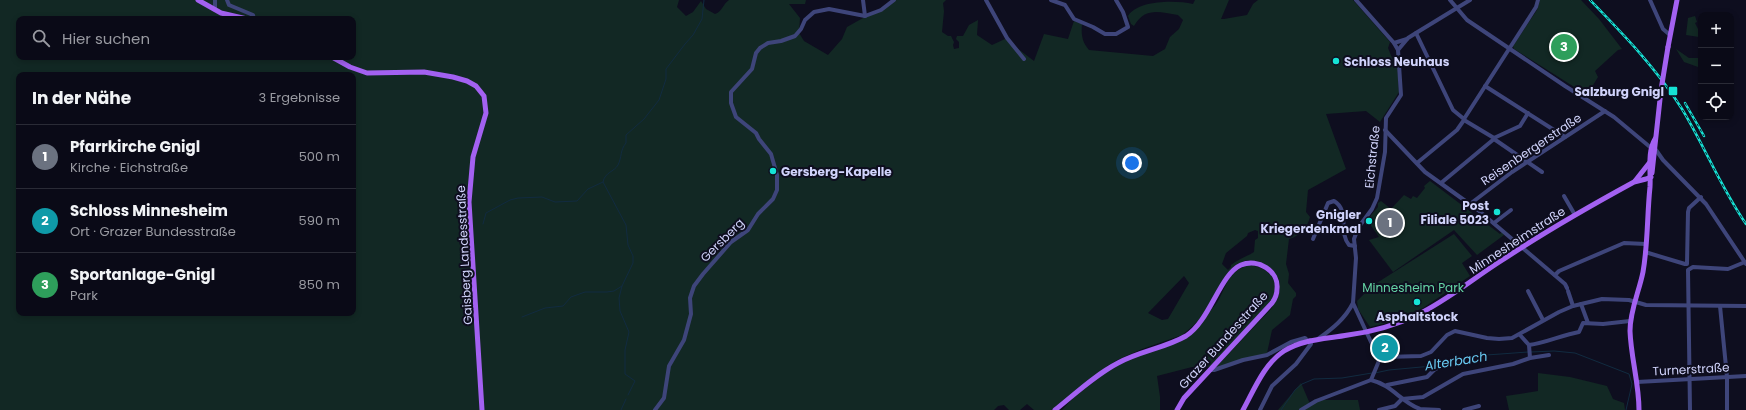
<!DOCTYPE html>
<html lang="de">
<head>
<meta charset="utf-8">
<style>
	body { margin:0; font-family:Poppins,sans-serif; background:#131320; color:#f1f3f6 }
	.controls { position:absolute; right:12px; top:12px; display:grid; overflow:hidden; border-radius:8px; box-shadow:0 2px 6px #0003 }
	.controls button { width:36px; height:36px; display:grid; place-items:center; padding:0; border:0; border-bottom:1px solid #2a2b36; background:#0a0a17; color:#f1f3f6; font:20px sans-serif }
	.you { position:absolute; left:1132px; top:163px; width:14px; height:14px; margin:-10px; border:3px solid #fff; border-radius:50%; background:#1a73e8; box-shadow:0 0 0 6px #1a73e833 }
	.badge { display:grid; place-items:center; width:26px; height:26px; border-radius:50%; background:#15e3d5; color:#fff; font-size:13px; font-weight:700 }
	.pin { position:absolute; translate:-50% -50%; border:2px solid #fff; box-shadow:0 1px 4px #0006 }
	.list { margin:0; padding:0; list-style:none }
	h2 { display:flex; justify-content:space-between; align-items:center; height:52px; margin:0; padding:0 16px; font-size:17px }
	h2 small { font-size:13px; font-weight:400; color:#999aa1 }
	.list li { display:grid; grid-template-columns:26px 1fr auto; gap:12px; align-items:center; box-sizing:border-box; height:64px; padding:0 16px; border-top:1px solid #2a2b36 }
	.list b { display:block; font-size:15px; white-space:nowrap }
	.list p { margin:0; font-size:13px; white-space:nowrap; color:#999aa1 }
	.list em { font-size:13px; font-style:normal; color:#999aa1 }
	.icon { flex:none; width:22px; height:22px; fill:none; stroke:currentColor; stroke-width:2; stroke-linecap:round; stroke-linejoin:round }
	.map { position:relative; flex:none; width:1746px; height:410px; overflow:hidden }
	.search { position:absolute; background:#0a0a17; box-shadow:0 2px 6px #0003; left:16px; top:16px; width:340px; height:44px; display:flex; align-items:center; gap:10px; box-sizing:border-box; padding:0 14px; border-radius:8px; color:#999aa1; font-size:15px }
	.panel { position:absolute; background:#0a0a17; box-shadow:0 2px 6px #0003; left:16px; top:72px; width:340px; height:244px; border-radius:8px }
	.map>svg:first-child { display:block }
	.green { fill:#122824; fill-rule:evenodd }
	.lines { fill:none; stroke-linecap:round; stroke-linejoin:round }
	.stream { stroke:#112b40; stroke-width:1 }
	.minor { stroke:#3e457a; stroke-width:4 }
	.major { stroke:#a361f1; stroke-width:5 }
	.rail-casing { stroke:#15e3d5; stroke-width:2.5 }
	.rail { stroke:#0e0e1f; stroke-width:1; stroke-dasharray:3; stroke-linecap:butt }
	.major-bridge { stroke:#a361f1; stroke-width:5 }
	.poi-dot { fill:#15e3d5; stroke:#0e0e1f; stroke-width:1.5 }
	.labels { text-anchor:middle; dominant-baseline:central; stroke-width:4; stroke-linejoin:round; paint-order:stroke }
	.poi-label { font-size:12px; font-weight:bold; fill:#d0d3fb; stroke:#0e0e1f; text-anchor:end }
	.street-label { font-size:12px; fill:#d0d3fb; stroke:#0e0e1f }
	.park-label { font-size:12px; fill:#64d4a5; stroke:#0e0e1f }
	.water-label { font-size:13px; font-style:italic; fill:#68c9f1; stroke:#0e0e1f }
</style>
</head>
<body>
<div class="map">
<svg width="1746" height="410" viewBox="0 0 1746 410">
	<rect width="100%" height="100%" fill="#0e0e1f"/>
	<g class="green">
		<path d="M0,0H679L677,7L686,16L693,12L701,1L706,9L715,14C722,12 723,4 729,0H806L805,4H789L800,18L799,33L804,41L828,55L842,39L847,27L895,0H946L943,3L944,11L942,32L948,36H951L954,42L953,45L954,49L959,48V42L956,39L957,36H963L969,25L978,20L977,35L992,45L1005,39L1034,61L1044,34L1068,39L1074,21L1082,24C1081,35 1082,42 1089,50L1153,56L1165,49L1170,37L1179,29L1183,20L1178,15C1159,12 1145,7 1134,26L1131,24L1128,16C1138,0 1175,0 1193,4L1195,0H1229L1221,19H1224L1247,15L1253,4L1258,0H1353L1390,42L1388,48L1392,58L1397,61L1399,92L1380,122L1366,111L1326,114L1346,169L1308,190L1306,212L1310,217C1307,228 1300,236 1289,239L1286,264L1289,274L1288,283L1296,293V296L1293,299L1290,315L1272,330L1267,353L1215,368L1271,309L1278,298L1280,289L1279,280L1273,270L1261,262L1247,260L1233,267L1202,316L1194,325L1182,335L1142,349L1117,360L1106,367L1052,410H1034L1027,404L1020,410H1009L1004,405L998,406L994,410H0ZM19,19H353V57H19ZM19,75H353V313H19ZM1255,230L1258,231V238L1255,240L1254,252C1246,257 1238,259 1231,265V267L1228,270L1222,264L1226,253L1247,236L1248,233ZM1184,276L1189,283L1168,319L1162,320L1148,313Z"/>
		<polygon points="1540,0 1581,0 1599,19 1622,49 1618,50 1595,71 1598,77 1587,95 1514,49 1513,46 1537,10"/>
		<polygon points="1695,16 1697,22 1695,23 1699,31 1701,30 1701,40 1699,37 1686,35 1688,18"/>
		<polygon points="1676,49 1689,58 1701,58 1701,68 1684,62"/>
		<polygon points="1430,181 1500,234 1502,232 1504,235 1477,255 1454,230 1393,272 1369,240 1379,237 1367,220 1378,207 1378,203 1381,201 1391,209 1404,195 1411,199 1413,196 1417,198 1425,188 1424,186"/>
		<polygon points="1454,234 1472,256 1462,263 1470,276 1423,308 1390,322 1370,327 1358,309 1357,301 1372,286"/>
		<path d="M1250,265C1269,268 1282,281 1271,301L1210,367H1192L1157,376L1160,397V410H1062L1073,398L1112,368L1143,354L1187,338L1216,304C1227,288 1226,271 1250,265Z"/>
		<polygon points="1538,373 1570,377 1607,386 1613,399 1624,403 1625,410 1509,410 1506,396 1538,391"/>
		<polygon points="1301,383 1310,404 1321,400 1358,400 1360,410 1278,410"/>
	</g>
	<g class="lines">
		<g class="stream">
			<polyline points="483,224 486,213 510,200 518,198 542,197 555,202 577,201 588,189 603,182"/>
			<polyline points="522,317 545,308 563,306 571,297 585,292 607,292 614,291 622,286"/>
			<polyline points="1531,352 1554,351 1575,353 1629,374 1632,384 1626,410"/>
			<polyline points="1375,373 1389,370 1443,365 1473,356 1528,352"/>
			<path d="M628,395L635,381L625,374V350L629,332L620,311L619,298L622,286L633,263V256L628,245L626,225L603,182C605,172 614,172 618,165C622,157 620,150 626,143V135L644,119L659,100L666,79V69L685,44L693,35L702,19L704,0"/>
			<polyline points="621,410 626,399"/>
			<polyline points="1281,410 1295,390 1302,384 1314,379 1342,378 1372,373"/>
		</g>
		<g class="minor">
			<polyline points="215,0 215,10"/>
			<polyline points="227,0 229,5 253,15 254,19"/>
			<polyline points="863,0 865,16"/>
			<polyline points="986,0 1007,38 1024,59"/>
			<polyline points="1051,0 1065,5 1074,19 1093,27 1105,34 1116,34 1128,27 1123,12 1116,0"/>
			<polyline points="1356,0 1394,43 1398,50 1401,95 1386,118 1385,152 1377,198 1372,209 1358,228 1354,239 1356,258 1353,303 1371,342 1379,355 1385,357 1421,356 1431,352 1447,335 1455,331 1487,338 1499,339 1512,338 1559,312 1573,306 1602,299 1629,300 1646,305 1746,306"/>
			<polyline points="1450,0 1467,20 1565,86 1614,117 1650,147 1652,147"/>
			<polyline points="1650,0 1663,29 1670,35"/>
			<polyline points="1416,33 1453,110 1464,119 1529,18 1536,7 1538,0"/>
			<polyline points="1394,43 1407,39"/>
			<polyline points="1398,50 1408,38 1416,33 1470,0"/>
			<polyline points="1485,86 1565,137"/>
			<polyline points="1385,130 1425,172 1478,210 1565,284 1567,288"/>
			<polyline points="1656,150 1663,160 1706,204 1746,264"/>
			<polyline points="1417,163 1457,130 1464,120 1494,138 1520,126 1528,113"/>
			<polyline points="1441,183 1494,139 1542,172"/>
			<polyline points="1564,196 1575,215"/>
			<polyline points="1470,204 1512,172 1605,111"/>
			<polyline points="1494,223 1511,210"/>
			<path d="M1313,239L1328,203L1334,201C1350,210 1338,232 1349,245L1355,246"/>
			<polyline points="1645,252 1685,264 1687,264 1688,212 1689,208 1701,197"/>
			<polyline points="1555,275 1559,271 1624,243 1646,244"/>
			<polyline points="1528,291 1543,320"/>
			<polyline points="1568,291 1573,306"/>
			<polyline points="1581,304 1588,323"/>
			<polyline points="1720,306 1727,377 1727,410"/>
			<polyline points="1520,335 1529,345 1530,358"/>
			<path d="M1318,339C1332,329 1345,319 1353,303"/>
			<path d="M1529,345C1546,343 1562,335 1579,332L1583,323L1603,324L1630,321"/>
			<polyline points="1211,370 1214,370 1243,360 1267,355 1291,342 1305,338 1308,341"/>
			<path d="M1371,380C1392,385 1401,402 1420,409C1426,410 1433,409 1439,410"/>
			<polyline points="1637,382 1746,376"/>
			<polyline points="1387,385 1427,377 1434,370 1439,367"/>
			<polyline points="1402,399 1423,397 1463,374 1513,364 1530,358 1549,355"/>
			<polyline points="655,410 664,398 669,366 684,340 691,314 690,298 694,286 703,274 731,242 748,230 758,214 773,199 777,190 777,175 771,154 759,139 756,133 736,117 731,103 731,92 752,69 756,53 760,48 768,43 781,41 795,36 801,29 805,20 814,12 829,9 865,16 881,10 894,0"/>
			<polyline points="1260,410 1272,386 1296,364 1311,344 1310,340"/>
			<polyline points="1301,410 1316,401 1371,380 1381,356"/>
			<polyline points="1379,410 1395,406 1402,399"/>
			<polyline points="1464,410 1479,406"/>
			<polyline points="1690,410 1688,270 1693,267 1728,269 1745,262"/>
		</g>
		<g class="major">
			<polyline points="198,0 221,13 247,19"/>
			<polyline points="1668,47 1677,0"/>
			<polyline points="332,57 350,67 367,73 424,72 453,77 467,81 476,86 484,96 486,113 473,157 469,202 482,410"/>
			<polyline points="1652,173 1661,90"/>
			<polyline points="1635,181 1650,162"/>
			<path d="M1055,410C1075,394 1095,375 1118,363C1140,351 1165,348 1186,336C1210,321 1220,274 1241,265C1258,258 1279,271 1277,289C1277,295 1275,299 1272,303L1184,398L1177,410"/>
			<path d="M1243,410C1254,390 1264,364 1284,351C1303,339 1326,339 1348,335C1372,332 1396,325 1417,315C1448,300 1475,277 1504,259C1546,231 1590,206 1634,182L1646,179L1651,177"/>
			<path d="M1639,410C1639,383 1631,358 1630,331C1630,310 1639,292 1643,272C1648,244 1647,215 1650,187C1651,172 1647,152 1655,139"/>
		</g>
		<defs>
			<g id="rail">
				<path d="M1590,0C1623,34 1657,69 1682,109C1705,147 1721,188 1746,224"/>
				<polyline points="1685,103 1704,136"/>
			</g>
		</defs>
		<use href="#rail" class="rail-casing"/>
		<use href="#rail" class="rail"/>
		<polyline class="major-bridge" points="1661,90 1668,47"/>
	</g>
	<g class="poi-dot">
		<circle cx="1336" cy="61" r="4"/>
		<rect x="1668" y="86" width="10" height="10" rx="2"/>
		<circle cx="773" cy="171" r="4"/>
		<circle cx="1497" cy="212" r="4"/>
		<circle cx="1369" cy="221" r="4"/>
		<circle cx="1417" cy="302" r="4"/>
	</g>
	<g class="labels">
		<g class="poi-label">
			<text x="1344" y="61" text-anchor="start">Schloss Neuhaus</text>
			<text x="1664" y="91">Salzburg Gnigl</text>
			<text x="781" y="171" text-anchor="start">Gersberg-Kapelle</text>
			<text x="1489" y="205">Post<tspan x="1489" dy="14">Filiale 5023</tspan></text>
			<text x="1361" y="214">Gnigler<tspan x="1361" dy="14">Kriegerdenkmal</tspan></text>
			<text x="1417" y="316" text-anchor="middle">Asphaltstock</text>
		</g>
		<g class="street-label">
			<text transform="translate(1531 149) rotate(-34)">Reisenbergerstraße</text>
			<text transform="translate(1372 157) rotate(-84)">Eichstraße</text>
			<text transform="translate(722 240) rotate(-45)">Gersberg</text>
			<text transform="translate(1517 240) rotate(-33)">Minnesheimstraße</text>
			<text transform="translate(464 255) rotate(-93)">Gaisberg Landesstraße</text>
			<text transform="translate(1223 340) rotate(-48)">Grazer Bundesstraße</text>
			<text transform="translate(1691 369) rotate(-3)">Turnerstraße</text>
		</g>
		<g class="park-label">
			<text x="1413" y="287">Minnesheim Park</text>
		</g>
		<g class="water-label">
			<text transform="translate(1456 361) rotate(-9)">Alterbach</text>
		</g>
	</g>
</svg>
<div class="controls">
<button>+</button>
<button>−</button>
<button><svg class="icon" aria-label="locate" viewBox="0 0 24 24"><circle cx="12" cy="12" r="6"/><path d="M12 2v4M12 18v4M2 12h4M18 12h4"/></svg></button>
</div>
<div class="you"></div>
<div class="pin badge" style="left:1390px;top:223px;background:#6b7280">1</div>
<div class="pin badge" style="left:1385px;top:348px;background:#0f9aa8">2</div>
<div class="pin badge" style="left:1564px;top:47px;background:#2e9e5b">3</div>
<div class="search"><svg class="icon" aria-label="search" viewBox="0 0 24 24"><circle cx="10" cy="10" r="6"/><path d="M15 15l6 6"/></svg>Hier suchen</div>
<section class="panel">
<h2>In der Nähe<small>3 Ergebnisse</small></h2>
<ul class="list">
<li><span class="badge" style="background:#6b7280">1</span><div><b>Pfarrkirche Gnigl</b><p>Kirche · Eichstraße</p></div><em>500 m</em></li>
<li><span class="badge" style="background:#0f9aa8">2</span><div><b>Schloss Minnesheim</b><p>Ort · Grazer Bundesstraße</p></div><em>590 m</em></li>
<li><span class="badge" style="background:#2e9e5b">3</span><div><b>Sportanlage-Gnigl</b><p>Park</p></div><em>850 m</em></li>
</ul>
</section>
</div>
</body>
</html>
